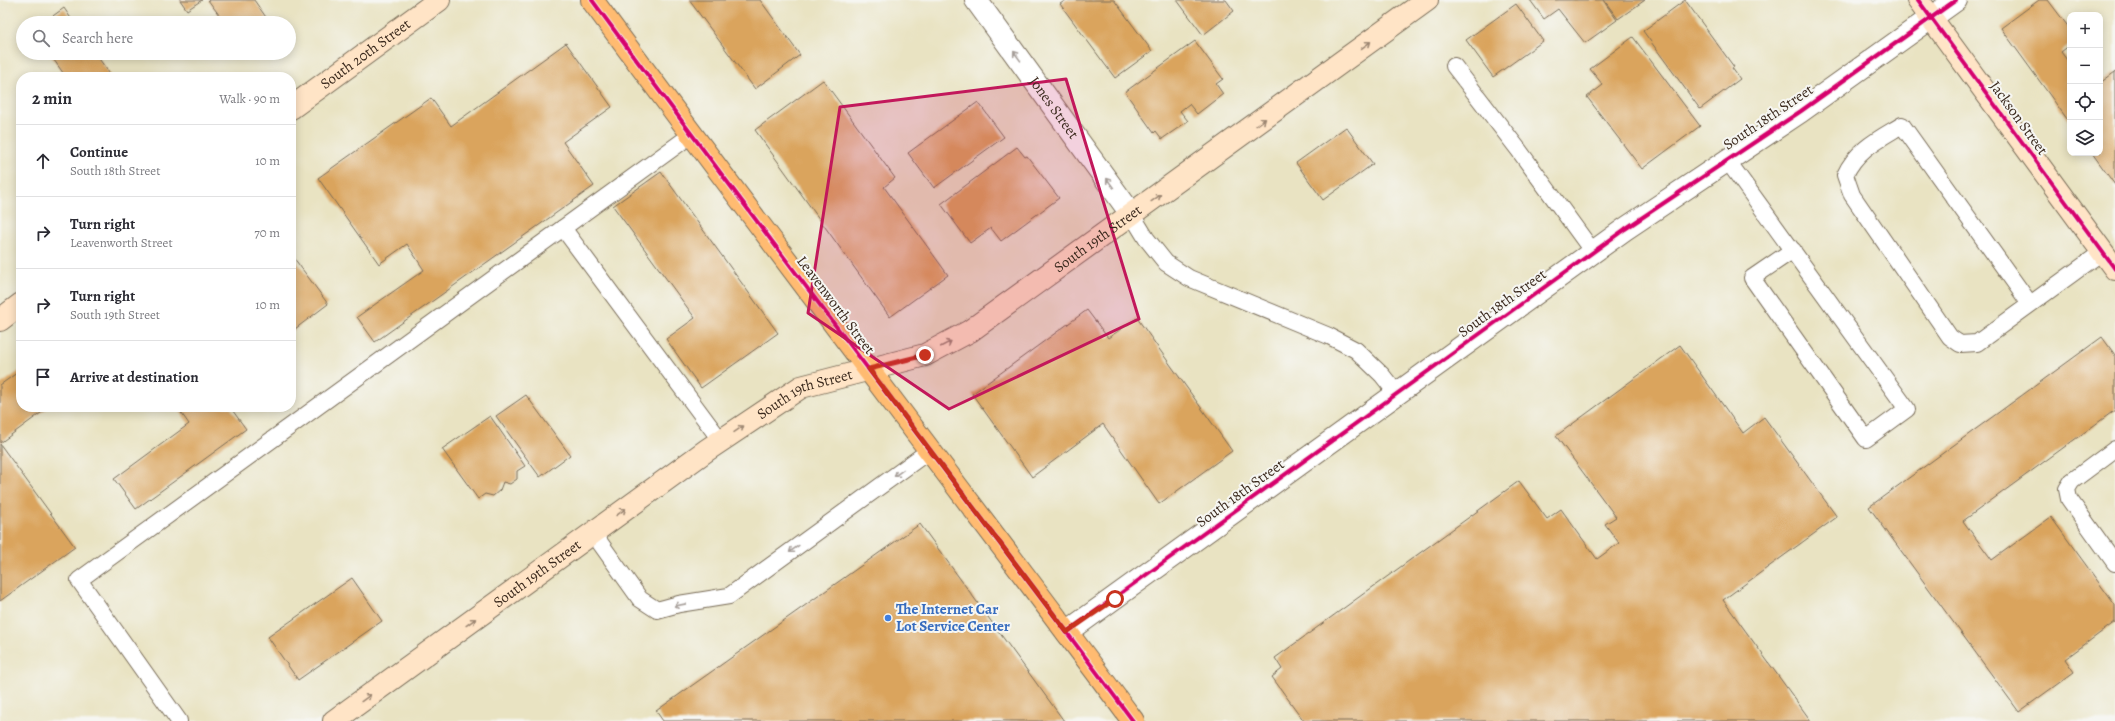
<!DOCTYPE html>
<html lang="en">
<head>
<meta charset="utf-8">
<style>
	body { margin:0; font-family:Alegreya,serif; background:#f2f2f3; color:#2b2b33 }
	.controls { position:absolute; right:12px; top:12px; display:grid; overflow:hidden; border-radius:8px; box-shadow:0 2px 10px #0003 }
	.controls button { width:36px; height:36px; display:grid; place-items:center; padding:0; border:0; border-bottom:1px solid #e1e1e2; background:#fff; color:#2b2b33; font:20px sans-serif }
	.stop { position:absolute; width:12px; height:12px; margin:-9px; border:3px solid #c8321e; border-radius:50%; background:#fff }
	.stop.end { background:#c8321e; border-color:#fff; box-shadow:0 1px 4px #0008 }
	.list { margin:0; padding:0; list-style:none }
	h2 { display:flex; justify-content:space-between; align-items:center; height:52px; margin:0; padding:0 16px; font-size:17px }
	h2 small { font-size:13px; font-weight:400; color:#7c7c81 }
	.list li { display:grid; grid-template-columns:26px 1fr auto; gap:12px; align-items:center; box-sizing:border-box; height:72px; padding:0 16px; border-top:1px solid #e1e1e2 }
	.list b { display:block; font-size:15px; white-space:nowrap }
	.list p { margin:0; font-size:13px; white-space:nowrap; color:#7c7c81 }
	.list em { font-size:13px; font-style:normal; color:#7c7c81 }
	.icon { flex:none; width:22px; height:22px; fill:none; stroke:currentColor; stroke-width:2; stroke-linecap:round; stroke-linejoin:round }
	.map { position:relative; flex:none; width:2115px; height:721px; overflow:hidden }
	.search { position:absolute; background:#fff; box-shadow:0 2px 10px #0003; left:16px; top:16px; width:280px; height:44px; display:flex; align-items:center; gap:10px; box-sizing:border-box; padding:0 14px; border-radius:22px; color:#7c7c81; font-size:15px }
	.panel { position:absolute; background:#fff; box-shadow:0 2px 10px #0003; left:16px; top:72px; width:280px; height:340px; border-radius:16px }
	.map>svg:first-child { display:block }
	.building { fill:#daa45d }
	.lines { fill:none; stroke-linecap:round; stroke-linejoin:round }
	.lane-casing { stroke:#786b57; stroke-width:18 }
	.street-casing { stroke:#786b57; stroke-width:24 }
	.secondary-casing { stroke:#786b57; stroke-width:24 }
	.primary-casing { stroke:#786b57; stroke-width:24 }
	.lane { stroke:#fff; stroke-width:16 }
	.street { stroke:#fff; stroke-width:22 }
	.secondary { stroke:#ffe4c6; stroke-width:22 }
	.primary { stroke:#ffbb71; stroke-width:22 }
	.cycleway-casing { stroke:#f6f6f2; stroke-width:6 }
	.cycleway { stroke:#d6006c; stroke-width:4 }
	.oneway { stroke:#9d8772 }
	.oneway2 { stroke:#a79f9a }
	.route { stroke:#c8321e; stroke-width:5 }
	.marked { fill:#c2185b; fill-opacity:0.2; stroke:#c2185b; stroke-width:3; stroke-linejoin:round }
	.shop-dot { fill:#3f7fe0; stroke:#f6f6f2; stroke-width:1.5 }
	.labels { text-anchor:middle; dominant-baseline:central; stroke-width:4; stroke-linejoin:round; paint-order:stroke }
	.street-label { font-size:15px; fill:#3b2a1e; stroke:#f6f6f2 }
	.shop-label { font-size:15px; font-weight:bold; fill:#366cbe; stroke:#f6f6f2; text-anchor:start }
</style>
</head>
<body>
<div class="map">
<svg width="2115" height="721" viewBox="0 0 2115 721">
	<rect width="100%" height="100%" fill="#f6f6f2"/>
	<filter id="ink" filterUnits="userSpaceOnUse"><feTurbulence type="fractalNoise" baseFrequency=".025" numOctaves="2"/><feDisplacementMap in="SourceGraphic" scale="8" xChannelSelector="R" yChannelSelector="G"/><feConvolveMatrix kernelMatrix="1 2 1 2 8 2 1 2 1" color-interpolation-filters="sRGB"/></filter>
	<filter id="wash" filterUnits="userSpaceOnUse"><feTurbulence type="fractalNoise" baseFrequency=".012" numOctaves="4" result="noise"/><feDisplacementMap in="SourceGraphic" scale="16" xChannelSelector="R" yChannelSelector="G"/><feGaussianBlur stdDeviation="0.9" result="paint"/><feColorMatrix in="noise" values="0 0 0 0 0 0 0 0 0 0 0 0 0 0 0 0 0 1.4 0 .05"/><feComposite in="paint" operator="in"/></filter>
	<g filter="url(#wash)">
		<rect width="100%" height="100%" fill="#e9e3c2"/>
		<g id="blocks">
			<g class="building">
				<polygon points="180,0 202,0 187,10"/>
				<polygon points="208,0 254,0 270,23 225,23"/>
				<polygon points="689,0 760,0 800,55 755,89"/>
				<polygon points="1066,0 1114,0 1152,51 1115,78 1060,4"/>
				<polygon points="1177,0 1226,0 1234,11 1203,35"/>
				<polygon points="1530,0 1603,0 1617,20 1585,43 1558,9 1544,19"/>
				<polygon points="1604,0 1645,0 1618,19"/>
				<polygon points="1685,0 1734,67 1732,68 1740,79 1700,109 1643,31"/>
				<polygon points="2039,0 2048,0 2070,29 2070,45 2061,52 2070,64 2070,123 2001,28"/>
				<polygon points="1516,4 1543,41 1493,77 1466,40"/>
				<polygon points="64,8 74,23 43,23"/>
				<polygon points="1633,37 1700,126 1642,169 1587,97 1603,85 1590,69"/>
				<polygon points="1195,41 1223,79 1216,84 1223,94 1197,114 1189,104 1180,111 1188,121 1162,139 1156,131 1154,133 1125,92"/>
				<polygon points="566,43 612,107 563,142 594,186 375,342 357,317 424,270 407,244 379,264 318,178 431,98 451,126"/>
				<polygon points="49,53 95,53 112,77 66,77"/>
				<polygon points="2115,72 2115,185 2092,153 2100,153 2100,83"/>
				<polygon points="823,80 895,178 884,187 948,275 890,317 755,130"/>
				<polygon points="978,102 1004,137 934,188 908,153"/>
				<polygon points="1346,127 1373,164 1323,200 1296,163"/>
				<polygon points="1017,147 1025,157 1027,156 1059,198 1001,241 991,228 970,243 941,204"/>
				<polygon points="661,172 778,333 701,388 666,339 695,318 613,206"/>
				<polygon points="291,254 328,304 291,332"/>
				<polygon points="1087,310 1108,338 1137,318 1232,451 1159,504 1103,424 1032,477 972,394"/>
				<polygon points="2102,337 2115,355 2115,410 1963,521 1992,560 2051,517 2115,605 2115,622 2065,659 2074,672 2019,712 1869,507"/>
				<polygon points="1680,345 1743,433 1764,417 1837,517 1723,600 1811,721 1304,721 1272,677 1282,669 1275,658 1519,481 1547,519 1561,509 1597,559 1619,543 1605,524 1616,517 1556,436"/>
				<polygon points="21,370 21,407 49,407 0,443 0,385"/>
				<polygon points="526,395 570,455 540,477 496,416"/>
				<polygon points="177,407 230,407 246,429 136,509 114,479 189,424"/>
				<polygon points="490,416 525,466 517,471 517,479 510,484 503,482 500,490 493,496 485,494 478,499 442,449"/>
				<polygon points="0,444 75,547 0,601"/>
				<polygon points="920,524 1064,721 663,721 656,711"/>
				<polygon points="352,578 382,621 298,680 268,637"/>
			</g>
		</g>
	</g>
	<g filter="url(#ink)">
		<use href="#blocks" fill-opacity="0" stroke="#786b57" stroke-width="1"/>
		<g class="lines">
			<defs>
				<g id="lane">
					<polyline points="1454,66 1518,149 1593,252"/>
					<polyline points="1727,160 1907,409 1866,439 1752,278 1793,250"/>
					<polyline points="1132,215 1146,238 1166,263 1189,278 1329,336 1356,350 1382,375 1397,394"/>
					<polyline points="563,228 721,441"/>
					<path d="M2030,304L1902,125C1879,139 1857,149 1845,175L1852,195L1950,337L1960,344L1977,343L2102,252"/>
					<polyline points="2115,449 2072,481 2067,489 2069,499 2115,563"/>
					<polyline points="593,533 640,599 657,610 679,604 729,596 930,450"/>
					<polyline points="179,721 79,580 691,135"/>
				</g>
				<g id="street">
					<path id="s1" d="M976,0L1132,215"/>
					<polyline points="1067,632 1625,229 1801,111 1956,0"/>
				</g>
				<g id="secondary">
					<polyline points="1918,0 2115,269"/>
					<path id="s2" d="M291,108L439,0"/>
					<polyline points="0,320 21,304"/>
					<path id="s3" d="M334,721L707,450L801,387L925,355L970,331L1427,0"/>
				</g>
				<path id="primary" d="M592,0C770,242 954,480 1133,721"/>
			</defs>
			<use href="#lane" class="lane-casing"/>
			<use href="#street" class="street-casing"/>
			<use href="#secondary" class="secondary-casing"/>
			<use href="#primary" class="primary-casing"/>
			<use href="#lane" class="lane"/>
			<use href="#street" class="street"/>
			<use href="#secondary" class="secondary"/>
			<use href="#primary" class="primary"/>
			<defs>
				<g id="cycleway">
					<path d="M592,0C770,242 954,480 1133,721"/>
					<polyline points="1918,0 2115,269"/>
					<polyline points="1067,632 1625,229 1801,111 1956,0"/>
				</g>
			</defs>
			<use href="#cycleway" class="cycleway-casing"/>
			<use href="#cycleway" class="cycleway"/>
		</g>
		<defs><path id="oneway-shaft" d="M-6 0H5M1.5-3L5.5 0L1.5 3" fill="none" stroke-width="1.6" stroke-linecap="round" stroke-linejoin="round"/></defs>
		<g class="oneway">
			<use href="#oneway-shaft" transform="translate(1366 45) rotate(-36)"/>
			<use href="#oneway-shaft" transform="translate(1261 122) rotate(-36)"/>
			<use href="#oneway-shaft" transform="translate(1156 198) rotate(-36)"/>
			<use href="#oneway-shaft" transform="translate(946 344) rotate(-28)"/>
			<use href="#oneway-shaft" transform="translate(739 429) rotate(-34)"/>
			<use href="#oneway-shaft" transform="translate(621 512) rotate(-36)"/>
			<use href="#oneway-shaft" transform="translate(471 622) rotate(-36)"/>
			<use href="#oneway-shaft" transform="translate(366 698) rotate(-36)"/>
		</g>
		<g class="oneway2">
			<use href="#oneway-shaft" transform="translate(1017 56) rotate(-126)"/>
			<use href="#oneway-shaft" transform="translate(1110 183) rotate(-126)"/>
			<use href="#oneway-shaft" transform="translate(899 473) rotate(144)"/>
			<use href="#oneway-shaft" transform="translate(794 549) rotate(144)"/>
			<use href="#oneway-shaft" transform="translate(680 605) rotate(169)"/>
		</g>
	</g>
	<g class="lines" filter="url(#ink)">
		<polyline class="route" points="925,355 869,369 1067,632 1115,599"/>
	</g>
	<path class="marked" d="M1066,79L1139,319L949,409L808,313L840,107Z"/>
	<circle class="shop-dot" cx="888" cy="618" r="4"/>
	<g class="labels">
		<g class="street-label">
			<text stroke="none"><textPath href="#s2" startOffset="92">South 20th Street</textPath></text>
			<text stroke="none"><textPath href="#s1" startOffset="133">Jones Street</textPath></text>
			<text transform="translate(1768 117) rotate(-34)">South 18th Street</text>
			<text transform="translate(2019 118) rotate(54)">Jackson Street</text>
			<text stroke="none"><textPath href="#s3" startOffset="911">South 19th Street</textPath></text>
			<text transform="translate(1502 303) rotate(-36)">South 18th Street</text>
			<text transform="translate(836 305) rotate(53)">Leavenworth Street</text>
			<text stroke="none"><textPath href="#s3" startOffset="575">South 19th Street</textPath></text>
			<text transform="translate(1240 493) rotate(-36)">South 18th Street</text>
			<text stroke="none"><textPath href="#s3" startOffset="251">South 19th Street</textPath></text>
		</g>
		<g class="shop-label">
			<text x="896" y="609">The Internet Car<tspan x="896" dy="17">Lot Service Center</tspan></text>
		</g>
	</g>
</svg>
<div class="controls">
<button>+</button>
<button>−</button>
<button><svg class="icon" aria-label="locate" viewBox="0 0 24 24"><circle cx="12" cy="12" r="6"/><path d="M12 2v4M12 18v4M2 12h4M18 12h4"/></svg></button>
<button><svg class="icon" aria-label="layers" viewBox="0 0 24 24"><path d="M12 4l9 5-9 5-9-5zM3 14l9 5 9-5"/></svg></button>
</div>
<div class="stop" style="left:1115px;top:599px"></div>
<div class="stop end" style="left:925px;top:355px"></div>
<div class="search"><svg class="icon" aria-label="search" viewBox="0 0 24 24"><circle cx="10" cy="10" r="6"/><path d="M15 15l6 6"/></svg>Search here</div>
<section class="panel">
<h2>2 min<small>Walk · 90 m</small></h2>
<ul class="list">
<li><svg class="icon" aria-label="ahead" viewBox="0 0 24 24"><path d="M12 20V5M6 11l6-6 6 6"/></svg><div><b>Continue</b><p>South 18th Street</p></div><em>10 m</em></li>
<li><svg class="icon" aria-label="right" viewBox="0 0 24 24"><path d="M7 20v-9h11M14 6l5 5-5 5"/></svg><div><b>Turn right</b><p>Leavenworth Street</p></div><em>70 m</em></li>
<li><svg class="icon" aria-label="right" viewBox="0 0 24 24"><path d="M7 20v-9h11M14 6l5 5-5 5"/></svg><div><b>Turn right</b><p>South 19th Street</p></div><em>10 m</em></li>
<li><svg class="icon" aria-label="arrive" viewBox="0 0 24 24"><path d="M6 21V4h12l-3 4 3 4H6"/></svg><div><b>Arrive at destination</b></div></li>
</ul>
</section>
</div>
</body>
</html>
